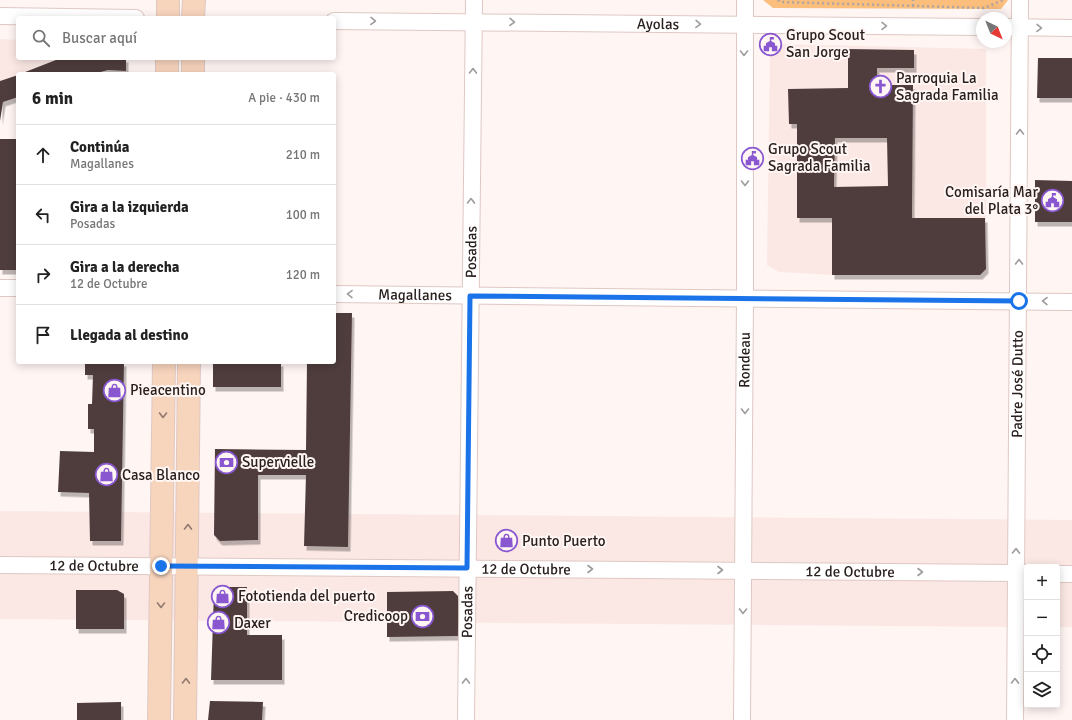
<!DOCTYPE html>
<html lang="es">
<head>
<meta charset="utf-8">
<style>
	body { margin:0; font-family:Signika,sans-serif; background:#f6f6f6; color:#222 }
	.controls { position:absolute; right:12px; bottom:12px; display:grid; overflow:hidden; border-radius:4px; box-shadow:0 2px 10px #0003 }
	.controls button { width:36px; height:36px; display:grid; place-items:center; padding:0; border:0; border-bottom:1px solid #e0e0e0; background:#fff; color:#222; font:20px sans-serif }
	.compass { position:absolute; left:976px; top:12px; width:36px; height:36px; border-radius:50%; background:#fff; box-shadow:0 2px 10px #0003; rotate:137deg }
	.stop { position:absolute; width:12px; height:12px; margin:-9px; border:3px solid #1a73e8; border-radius:50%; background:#fff }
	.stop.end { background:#1a73e8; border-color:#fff; box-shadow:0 1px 4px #0008 }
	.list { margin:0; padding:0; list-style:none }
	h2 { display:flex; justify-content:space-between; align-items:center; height:52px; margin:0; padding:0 16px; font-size:17px }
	h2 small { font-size:13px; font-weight:400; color:#767676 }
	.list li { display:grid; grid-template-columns:26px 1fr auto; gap:12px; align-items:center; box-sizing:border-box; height:60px; padding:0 16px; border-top:1px solid #e0e0e0 }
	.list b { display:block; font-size:15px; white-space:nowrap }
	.list p { margin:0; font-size:13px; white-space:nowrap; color:#767676 }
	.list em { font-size:13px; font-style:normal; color:#767676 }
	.icon { flex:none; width:22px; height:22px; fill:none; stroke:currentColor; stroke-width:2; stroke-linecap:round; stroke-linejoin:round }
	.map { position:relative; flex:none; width:1072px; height:720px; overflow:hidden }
	.search { position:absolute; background:#fff; box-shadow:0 2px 10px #0003; left:16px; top:16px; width:320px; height:44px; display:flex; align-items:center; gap:10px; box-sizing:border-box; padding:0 14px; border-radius:4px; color:#767676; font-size:15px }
	.panel { position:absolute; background:#fff; box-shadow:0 2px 10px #0003; left:16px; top:72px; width:320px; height:292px; border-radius:4px }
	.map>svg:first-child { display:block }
	.built { fill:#fbe8e4 }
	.green { fill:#fbbe7c }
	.building { fill:#503d3e; fill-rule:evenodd; filter:url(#shadow) }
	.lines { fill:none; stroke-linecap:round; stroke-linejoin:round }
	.street-casing { stroke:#dfc8c3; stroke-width:18 }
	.secondary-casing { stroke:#dfc8c3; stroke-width:24 }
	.path { stroke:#aea5a3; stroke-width:2.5; stroke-dasharray:2 3; stroke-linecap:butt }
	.street { stroke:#fff; stroke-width:16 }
	.secondary { stroke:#f7d4bc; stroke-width:22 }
	.oneway { stroke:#9f9b9a }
	.oneway2 { stroke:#907a6e }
	.route { stroke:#1a73e8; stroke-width:5 }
	.labels { text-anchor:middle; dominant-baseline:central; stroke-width:4; stroke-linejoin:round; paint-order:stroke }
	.street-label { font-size:15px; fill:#2a211f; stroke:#fff5f3 }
	.poi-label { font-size:15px; fill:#2a211f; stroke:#fff5f3; text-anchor:start }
</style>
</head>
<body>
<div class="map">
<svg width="1072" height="720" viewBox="0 0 1072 720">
	<defs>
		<filter id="shadow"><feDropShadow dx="2.5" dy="4.5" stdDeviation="0" flood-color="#0004"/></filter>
	</defs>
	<rect width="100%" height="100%" fill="#fff5f3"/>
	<g class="built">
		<polygon points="0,39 18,40 18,58 61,58 0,81"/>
		<polygon points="782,44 986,49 986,269 980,275 832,275 779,272 767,265 770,54"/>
		<polygon points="0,511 1072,520 1072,627 1057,627 1057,567 1027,567 1027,627 0,619"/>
	</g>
	<polygon class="green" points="763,0 1008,0 1001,9 773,8"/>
	<g class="building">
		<path d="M848,49L914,50V68H877V85H913L912,218H985L986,269L980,275H832V218H797V124H789L788,89L848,88ZM835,138H887L888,186L834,187Z"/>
		<polygon points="61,58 126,58 126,71 108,70 93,74 20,74"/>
		<polygon points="1038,58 1072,58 1072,98 1037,98"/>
		<polygon points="18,75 18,97 3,102 0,121 0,81"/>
		<rect x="0" y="139" width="18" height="131"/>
		<polygon points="1035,180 1072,181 1072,222 1035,222"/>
		<polygon points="334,313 352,313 348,547 304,546 306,475 258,475 258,540 220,541 214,535 215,449 306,450 307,362 334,362"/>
		<polygon points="85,362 124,362 121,541 90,541 89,493 58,492 60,451 94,452 94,429 88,429 88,404 92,404 93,375 85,375"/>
		<rect x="213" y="362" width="68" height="25"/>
		<polygon points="221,587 247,587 247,635 282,635 282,680 211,680 214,592"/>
		<polygon points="76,590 117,590 124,594 124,629 76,629"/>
		<polygon points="453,591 458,596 459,636 387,637 387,592"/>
		<polygon points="210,701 263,702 262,720 208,720"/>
		<polygon points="121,702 121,720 77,720 77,703"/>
	</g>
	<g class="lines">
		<defs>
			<g id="street">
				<polyline points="0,16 136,18"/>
				<path id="s1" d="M334,21L982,27"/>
				<polyline points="1006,27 1072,28"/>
				<polyline points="0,288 18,288"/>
				<path id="s2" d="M334,294L1072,302"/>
				<path id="s3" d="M0,565L1027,573"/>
				<polyline points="1057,574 1072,574"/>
				<path id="s4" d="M466,720L474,0"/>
				<path id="s5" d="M742,720L745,298V0"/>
				<path id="s6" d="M1015,720L1020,0"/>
			</g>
			<g id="secondary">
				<polyline points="168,18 168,0"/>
				<polyline points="193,18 194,0"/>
				<polyline points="167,74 167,58"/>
				<polyline points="193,74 193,58"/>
				<polyline points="159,720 164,362"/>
				<polyline points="185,720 189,362"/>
			</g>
		</defs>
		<use href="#street" class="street-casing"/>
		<use href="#secondary" class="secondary-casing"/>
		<g class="path">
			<polyline points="778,0 780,2 984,8 1003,0"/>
			<polyline points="913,6 913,0"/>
		</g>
		<use href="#street" class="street"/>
		<use href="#secondary" class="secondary"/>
	</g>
	<defs><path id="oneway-chevron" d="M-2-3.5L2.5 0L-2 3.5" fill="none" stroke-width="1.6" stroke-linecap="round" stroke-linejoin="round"/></defs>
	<g class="oneway">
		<use href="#oneway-chevron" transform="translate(373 21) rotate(1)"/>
		<use href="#oneway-chevron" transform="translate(512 22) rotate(1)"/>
		<use href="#oneway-chevron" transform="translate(698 24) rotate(1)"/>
		<use href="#oneway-chevron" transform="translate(884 26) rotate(1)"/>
		<use href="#oneway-chevron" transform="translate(1039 28) rotate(1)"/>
		<use href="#oneway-chevron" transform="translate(744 53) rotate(90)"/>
		<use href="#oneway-chevron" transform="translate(473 71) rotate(-89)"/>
		<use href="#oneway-chevron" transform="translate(1020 132) rotate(-90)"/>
		<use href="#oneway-chevron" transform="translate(745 183) rotate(90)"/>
		<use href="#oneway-chevron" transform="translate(471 201) rotate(-89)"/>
		<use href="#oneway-chevron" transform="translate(1019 262) rotate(-90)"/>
		<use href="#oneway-chevron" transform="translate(350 294) rotate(-179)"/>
		<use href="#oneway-chevron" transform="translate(1045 301) rotate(-179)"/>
		<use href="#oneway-chevron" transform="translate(745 411) rotate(90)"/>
		<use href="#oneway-chevron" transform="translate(1016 551) rotate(-89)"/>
		<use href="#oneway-chevron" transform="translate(590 569)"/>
		<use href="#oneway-chevron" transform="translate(720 570)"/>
		<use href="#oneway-chevron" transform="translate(920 572)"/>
		<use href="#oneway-chevron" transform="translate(743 611) rotate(91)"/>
		<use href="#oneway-chevron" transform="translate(466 681) rotate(-89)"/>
		<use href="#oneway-chevron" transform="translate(1015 681) rotate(-89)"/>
	</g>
	<g class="oneway2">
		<use href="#oneway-chevron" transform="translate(163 415) rotate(91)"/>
		<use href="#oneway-chevron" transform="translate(188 527) rotate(-89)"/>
		<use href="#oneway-chevron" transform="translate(161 605) rotate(91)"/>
		<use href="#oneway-chevron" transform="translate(186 681) rotate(-89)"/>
	</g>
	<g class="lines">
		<polyline class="route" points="161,566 467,568 470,296 1019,301"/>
	</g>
	<defs>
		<symbol id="civic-ring" viewBox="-11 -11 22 22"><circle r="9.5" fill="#fff5f3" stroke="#8958d1" stroke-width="1.5"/><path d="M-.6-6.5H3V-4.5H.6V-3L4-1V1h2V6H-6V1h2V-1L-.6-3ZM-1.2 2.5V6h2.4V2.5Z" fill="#8958d1"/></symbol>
		<symbol id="church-ring" viewBox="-11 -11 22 22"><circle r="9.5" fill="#fff5f3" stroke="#8958d1" stroke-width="1.5"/><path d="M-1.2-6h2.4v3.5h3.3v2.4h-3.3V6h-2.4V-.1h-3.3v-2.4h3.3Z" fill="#8958d1"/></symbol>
		<symbol id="shop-ring" viewBox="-11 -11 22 22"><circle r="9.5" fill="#fff5f3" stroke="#8958d1" stroke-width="1.5"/><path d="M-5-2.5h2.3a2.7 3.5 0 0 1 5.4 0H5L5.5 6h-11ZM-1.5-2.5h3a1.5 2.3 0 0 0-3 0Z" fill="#8958d1"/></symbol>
		<symbol id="bank-ring" viewBox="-11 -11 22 22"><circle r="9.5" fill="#fff5f3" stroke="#8958d1" stroke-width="1.5"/><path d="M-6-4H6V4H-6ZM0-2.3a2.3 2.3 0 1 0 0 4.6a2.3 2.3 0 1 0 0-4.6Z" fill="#8958d1"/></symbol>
	</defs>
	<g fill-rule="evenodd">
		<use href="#civic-ring" x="758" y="32" width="25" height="25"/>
		<use href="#church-ring" x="868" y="74" width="25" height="25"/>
		<use href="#civic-ring" x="740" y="146" width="25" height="25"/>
		<use href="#civic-ring" x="1040" y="188" width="25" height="25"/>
		<use href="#shop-ring" x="102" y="378" width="25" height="25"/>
		<use href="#bank-ring" x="214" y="450" width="25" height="25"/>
		<use href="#shop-ring" x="94" y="462" width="25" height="25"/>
		<use href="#shop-ring" x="494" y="528" width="25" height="25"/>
		<use href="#shop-ring" x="210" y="584" width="25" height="25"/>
		<use href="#bank-ring" x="410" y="604" width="25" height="25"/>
		<use href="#shop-ring" x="206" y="610" width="25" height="25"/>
	</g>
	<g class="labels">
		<g class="street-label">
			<text stroke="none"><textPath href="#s1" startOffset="324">Ayolas</textPath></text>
			<text stroke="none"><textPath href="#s4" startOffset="468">Posadas</textPath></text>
			<text stroke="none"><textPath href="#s2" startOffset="81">Magallanes</textPath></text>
			<text stroke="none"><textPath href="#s5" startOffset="360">Rondeau</textPath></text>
			<text stroke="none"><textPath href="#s6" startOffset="336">Padre José Dutto</textPath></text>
			<text stroke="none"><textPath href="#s3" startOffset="94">12 de Octubre</textPath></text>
			<text stroke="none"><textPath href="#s3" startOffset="526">12 de Octubre</textPath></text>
			<text stroke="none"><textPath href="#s3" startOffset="850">12 de Octubre</textPath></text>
			<text stroke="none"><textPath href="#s4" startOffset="108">Posadas</textPath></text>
		</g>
		<g class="poi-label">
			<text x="786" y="35">Grupo Scout<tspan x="786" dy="17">San Jorge</tspan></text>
			<text x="896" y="78">Parroquia La<tspan x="896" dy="17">Sagrada Familia</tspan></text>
			<text x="768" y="149">Grupo Scout<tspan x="768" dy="17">Sagrada Familia</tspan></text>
			<text x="1038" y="192" text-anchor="end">Comisaría Mar<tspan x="1038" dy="17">del Plata 3°</tspan></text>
			<text x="130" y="390">Pieacentino</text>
			<text x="242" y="462">Supervielle</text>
			<text x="122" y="475">Casa Blanco</text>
			<text x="522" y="541">Punto Puerto</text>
			<text x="238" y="596">Fototienda del puerto</text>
			<text x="408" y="616" text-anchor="end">Credicoop</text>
			<text x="234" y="623">Daxer</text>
		</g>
	</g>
</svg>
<div class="controls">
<button>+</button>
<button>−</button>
<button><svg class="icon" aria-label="locate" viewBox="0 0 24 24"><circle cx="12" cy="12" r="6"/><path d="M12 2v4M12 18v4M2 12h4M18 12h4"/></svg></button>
<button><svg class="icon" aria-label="layers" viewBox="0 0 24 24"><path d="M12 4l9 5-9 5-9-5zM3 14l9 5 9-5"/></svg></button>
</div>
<svg class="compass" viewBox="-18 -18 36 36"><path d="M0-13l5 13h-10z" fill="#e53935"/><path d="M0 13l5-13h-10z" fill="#767676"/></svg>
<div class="stop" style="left:1019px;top:301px"></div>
<div class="stop end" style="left:161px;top:566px"></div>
<div class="search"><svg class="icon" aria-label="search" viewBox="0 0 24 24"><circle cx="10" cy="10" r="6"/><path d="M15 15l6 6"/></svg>Buscar aquí</div>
<section class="panel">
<h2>6 min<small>A pie · 430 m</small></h2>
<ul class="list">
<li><svg class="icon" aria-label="ahead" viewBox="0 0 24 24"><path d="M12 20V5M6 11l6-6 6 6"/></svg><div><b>Continúa</b><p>Magallanes</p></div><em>210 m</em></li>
<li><svg class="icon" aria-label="left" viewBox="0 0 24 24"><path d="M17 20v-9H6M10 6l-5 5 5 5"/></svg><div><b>Gira a la izquierda</b><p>Posadas</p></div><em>100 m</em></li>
<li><svg class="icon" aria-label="right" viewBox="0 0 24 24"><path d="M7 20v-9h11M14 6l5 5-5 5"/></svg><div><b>Gira a la derecha</b><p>12 de Octubre</p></div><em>120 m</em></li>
<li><svg class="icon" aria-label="arrive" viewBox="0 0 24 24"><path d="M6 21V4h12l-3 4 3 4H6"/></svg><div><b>Llegada al destino</b></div></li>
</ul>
</section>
</div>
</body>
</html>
